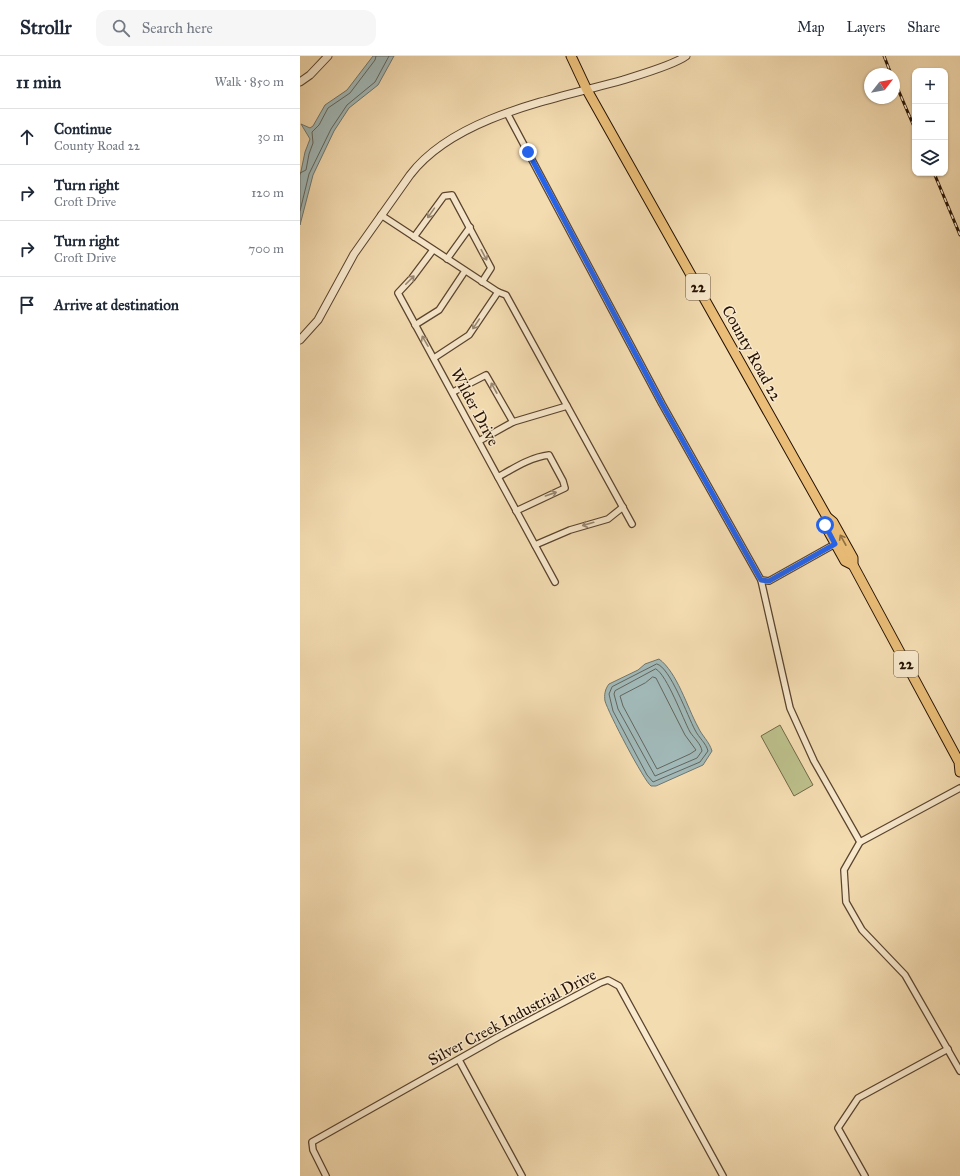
<!DOCTYPE html>
<html lang="en">
<head>
<meta charset="utf-8">
<style>
	body { margin:0; font-family:"IM FELL Great Primer",serif; background:#f6f6f7; color:#1f2937 }
	.controls { position:absolute; right:12px; top:12px; display:grid; overflow:hidden; border-radius:8px; box-shadow:0 1px 3px #0004 }
	.controls button { width:36px; height:36px; display:grid; place-items:center; padding:0; border:0; border-bottom:1px solid #e0e1e3; background:#fff; color:#1f2937; font:20px sans-serif }
	.compass { position:absolute; left:564px; top:12px; width:36px; height:36px; border-radius:50%; background:#fff; box-shadow:0 1px 3px #0004; rotate:59deg }
	.stop { position:absolute; width:12px; height:12px; margin:-9px; border:3px solid #2563eb; border-radius:50%; background:#fff }
	.stop.end { background:#2563eb; border-color:#fff; box-shadow:0 1px 4px #0008 }
	.list { margin:0; padding:0; list-style:none }
	h2 { display:flex; justify-content:space-between; align-items:center; height:52px; margin:0; padding:0 16px; font-size:17px }
	h2 small { font-size:13px; font-weight:400; color:#747a83 }
	.list li { display:grid; grid-template-columns:26px 1fr auto; gap:12px; align-items:center; box-sizing:border-box; height:56px; padding:0 16px; border-top:1px solid #e0e1e3 }
	.list b { display:block; font-size:15px; white-space:nowrap }
	.list p { margin:0; font-size:13px; white-space:nowrap; color:#747a83 }
	.list em { font-size:13px; font-style:normal; color:#747a83 }
	.icon { flex:none; width:22px; height:22px; fill:none; stroke:currentColor; stroke-width:2; stroke-linecap:round; stroke-linejoin:round }
	.map { position:relative; flex:none; width:660px; height:1120px; overflow:hidden }
	header { display:flex; align-items:center; gap:24px; box-sizing:border-box; height:56px; padding:0 20px; background:#fff; border-bottom:1px solid #e0e1e3 }
	header strong { font-size:19px }
	nav { display:flex; gap:22px; margin-inline-start:auto; font-size:14px }
	.search { width:280px; height:36px; background:#f6f6f7; display:flex; align-items:center; gap:10px; box-sizing:border-box; padding:0 14px; border-radius:12px; color:#747a83; font-size:15px }
	main { display:flex }
	aside { flex:1; background:#fff }
	.map>svg:first-child { display:block }
	.green { fill:#bcc08b; stroke:#706847 }
	.water { fill:#a1b9b8; stroke:#6f7670 }
	.lines { fill:none; stroke-linecap:round; stroke-linejoin:round }
	.shore { stroke:#63655e; stroke-width:1 }
	.minor-casing { stroke:#59442e; stroke-width:8 }
	.tertiary-casing { stroke:#59442e; stroke-width:9 }
	.primary-casing { stroke:#251103; stroke-width:11 }
	.minor { stroke:#f8e8cc; stroke-width:5.5 }
	.tertiary { stroke:#f8e8cc; stroke-width:7 }
	.primary { stroke:#eabe78; stroke-width:9 }
	.rail-casing { stroke:#251103; stroke-width:3 }
	.rail { stroke:#f8e8cc; stroke-width:1.5; stroke-dasharray:4.5; stroke-linecap:butt }
	.oneway { stroke:#998772 }
	.oneway2 { stroke:#917043 }
	.route { stroke:#2563eb; stroke-width:5 }
	.labels { text-anchor:middle; dominant-baseline:central; stroke-width:3; stroke-linejoin:round; paint-order:stroke }
	.shield { fill:#f8e8cc; stroke:#64523f; stroke-width:1 }
	.shield-label { font-size:15px; font-weight:bold; fill:#251103 }
	.street-label { font-size:16px; fill:#251103; stroke:#f8e8cc }
</style>
</head>
<body>
<header>
<strong>Strollr</strong>
<div class="search"><svg class="icon" aria-label="search" viewBox="0 0 24 24"><circle cx="10" cy="10" r="6"/><path d="M15 15l6 6"/></svg>Search here</div>
<nav><a>Map</a><a>Layers</a><a>Share</a></nav>
</header>
<main>
<aside>
<h2>11 min<small>Walk · 850 m</small></h2>
<ul class="list">
<li><svg class="icon" aria-label="ahead" viewBox="0 0 24 24"><path d="M12 20V5M6 11l6-6 6 6"/></svg><div><b>Continue</b><p>County Road 22</p></div><em>30 m</em></li>
<li><svg class="icon" aria-label="right" viewBox="0 0 24 24"><path d="M7 20v-9h11M14 6l5 5-5 5"/></svg><div><b>Turn right</b><p>Croft Drive</p></div><em>120 m</em></li>
<li><svg class="icon" aria-label="right" viewBox="0 0 24 24"><path d="M7 20v-9h11M14 6l5 5-5 5"/></svg><div><b>Turn right</b><p>Croft Drive</p></div><em>700 m</em></li>
<li><svg class="icon" aria-label="arrive" viewBox="0 0 24 24"><path d="M6 21V4h12l-3 4 3 4H6"/></svg><div><b>Arrive at destination</b></div></li>
</ul>
</aside>
<div class="map">
<svg width="660" height="1120" viewBox="0 0 660 1120">
	<rect width="100%" height="100%" fill="#f4dcb1"/>
	<filter id="stains"><feTurbulence type="fractalNoise" baseFrequency=".005" numOctaves="4"/><feColorMatrix values="0 0 0 0 .2 0 0 0 0 .09 0 0 0 0 .02 0 0 0 .5 -.17"/></filter>
	<radialGradient id="worn" r=".72"><stop offset=".6" stop-color="#630" stop-opacity="0"/><stop offset="1" stop-color="#630" stop-opacity=".3"/></radialGradient>
	<polygon class="green" points="480,669 513,729 494,740 461,680"/>
	<g class="water">
		<polygon points="73,0 94,0 78,29 49,52 34,75 13,119 0,169 0,120 5,96 10,83 1,68 10,72 13,70 25,49 47,34"/>
		<path d="M359,603C377,616 387,651 398,671C402,680 409,685 412,695L403,709L356,730H351C344,725 308,656 305,645C304,639 305,633 309,628L338,614L345,608Z"/>
	</g>
	<g class="lines">
		<g class="shore">
			<polyline points="0,117 6,114 9,98 13,87 12,76 19,69 28,52 50,37 75,4 76,0"/>
			<polyline points="0,155 9,118 31,73 47,49 75,26 89,0"/>
			<path d="M357,608C370,611 388,661 395,674C399,682 406,687 408,695L400,706L353,726L347,719L313,655L309,638L312,631Z"/>
			<path d="M356,613C367,619 383,663 390,676C394,682 401,688 402,695L397,702L355,720L318,653L314,638L315,635Z"/>
			<polygon points="353,621 356,622 385,679 396,694 390,698 357,713 323,650 320,640 345,627"/>
		</g>
		<defs>
			<g id="minor">
				<polyline points="207,57 362,348 461,524 469,525 535,488"/>
				<polyline points="81,159 198,236 206,239 332,468"/>
				<polyline points="114,181 144,140 152,139 191,212 182,226"/>
				<polyline points="133,194 112,222 98,237 255,526"/>
				<polyline points="147,203 170,171"/>
				<polyline points="115,269 139,254 165,215"/>
				<polyline points="134,302 169,279 198,236"/>
				<polyline points="153,336 186,319 213,366"/>
				<polyline points="179,385 213,366 267,350"/>
				<path d="M198,421C214,412 231,401 249,399L263,425L265,432L216,455"/>
				<polyline points="235,489 270,474 308,463 323,451"/>
				<polyline points="461,524 490,652 514,705 560,786"/>
				<polyline points="660,732 560,786 544,814 546,846 562,874 605,919 660,1015"/>
				<polyline points="159,1004 222,1120"/>
				<polyline points="26,1120 13,1094 12,1086 198,981 300,927 308,924 319,930 423,1120"/>
				<polyline points="565,1120 538,1072 558,1042 648,993"/>
			</g>
			<g id="tertiary">
				<polyline points="0,26 10,19 28,0"/>
				<path d="M0,284L18,264L54,198L110,119C155,60 255,43 323,24C339,19 374,9 386,0"/>
			</g>
			<g id="primary">
				<polyline points="271,0 287,34 527,461 533,466 553,502 553,509 659,706 660,716"/>
				<polyline points="527,461 525,469 545,505 553,509"/>
			</g>
		</defs>
		<use href="#minor" class="minor-casing"/>
		<use href="#tertiary" class="tertiary-casing"/>
		<use href="#primary" class="primary-casing"/>
		<use href="#minor" class="minor"/>
		<use href="#tertiary" class="tertiary"/>
		<use href="#primary" class="primary"/>
		<defs>
			<g id="rail">
				<polyline points="584,0 591,18"/>
				<polyline points="594,24 615,73"/>
				<polyline points="634,117 660,179"/>
			</g>
		</defs>
		<use href="#rail" class="rail-casing"/>
		<use href="#rail" class="rail"/>
	</g>
	<defs><path id="oneway-shaft" d="M-6 0H5M1.5-3L5.5 0L1.5 3" fill="none" stroke-width="1.6" stroke-linecap="round" stroke-linejoin="round"/></defs>
	<g class="oneway">
		<use href="#oneway-shaft" transform="translate(131 157) rotate(125)"/>
		<use href="#oneway-shaft" transform="translate(184 199) rotate(62)"/>
		<use href="#oneway-shaft" transform="translate(110 224) rotate(-45)"/>
		<use href="#oneway-shaft" transform="translate(176 268) rotate(124)"/>
		<use href="#oneway-shaft" transform="translate(125 285) rotate(-120)"/>
		<use href="#oneway-shaft" transform="translate(194 332) rotate(-119)"/>
		<use href="#oneway-shaft" transform="translate(251 438) rotate(-19)"/>
		<use href="#oneway-shaft" transform="translate(288 468) rotate(164)"/>
	</g>
	<use class="oneway2" href="#oneway-shaft" transform="translate(543 484) rotate(-119)"/>
	<g class="lines">
		<polyline class="route" points="228,96 362,348 461,524 469,525 535,488 525,469"/>
	</g>
	<g class="labels">
		<g class="shield">
			<rect x="386" y="218" width="24" height="26" rx="3"/>
			<rect x="594" y="595" width="24" height="26" rx="3"/>
		</g>
		<g class="shield-label">
			<text x="398" y="231">22</text>
			<text x="606" y="608">22</text>
		</g>
		<g class="street-label">
			<text transform="translate(452 297) rotate(61)">County Road 22</text>
			<text transform="translate(175 351) rotate(62)">Wilder Drive</text>
			<text transform="translate(212 961) rotate(-28)">Silver Creek Industrial Drive</text>
		</g>
	</g>
	<rect width="100%" height="100%" filter="url(#stains)"/>
	<rect width="100%" height="100%" fill="url(#worn)"/>
</svg>
<div class="controls">
<button>+</button>
<button>−</button>
<button><svg class="icon" aria-label="layers" viewBox="0 0 24 24"><path d="M12 4l9 5-9 5-9-5zM3 14l9 5 9-5"/></svg></button>
</div>
<svg class="compass" viewBox="-18 -18 36 36"><path d="M0-13l5 13h-10z" fill="#e53935"/><path d="M0 13l5-13h-10z" fill="#747a83"/></svg>
<div class="stop" style="left:525px;top:469px"></div>
<div class="stop end" style="left:228px;top:96px"></div>
</div>
</main>
</body>
</html>
